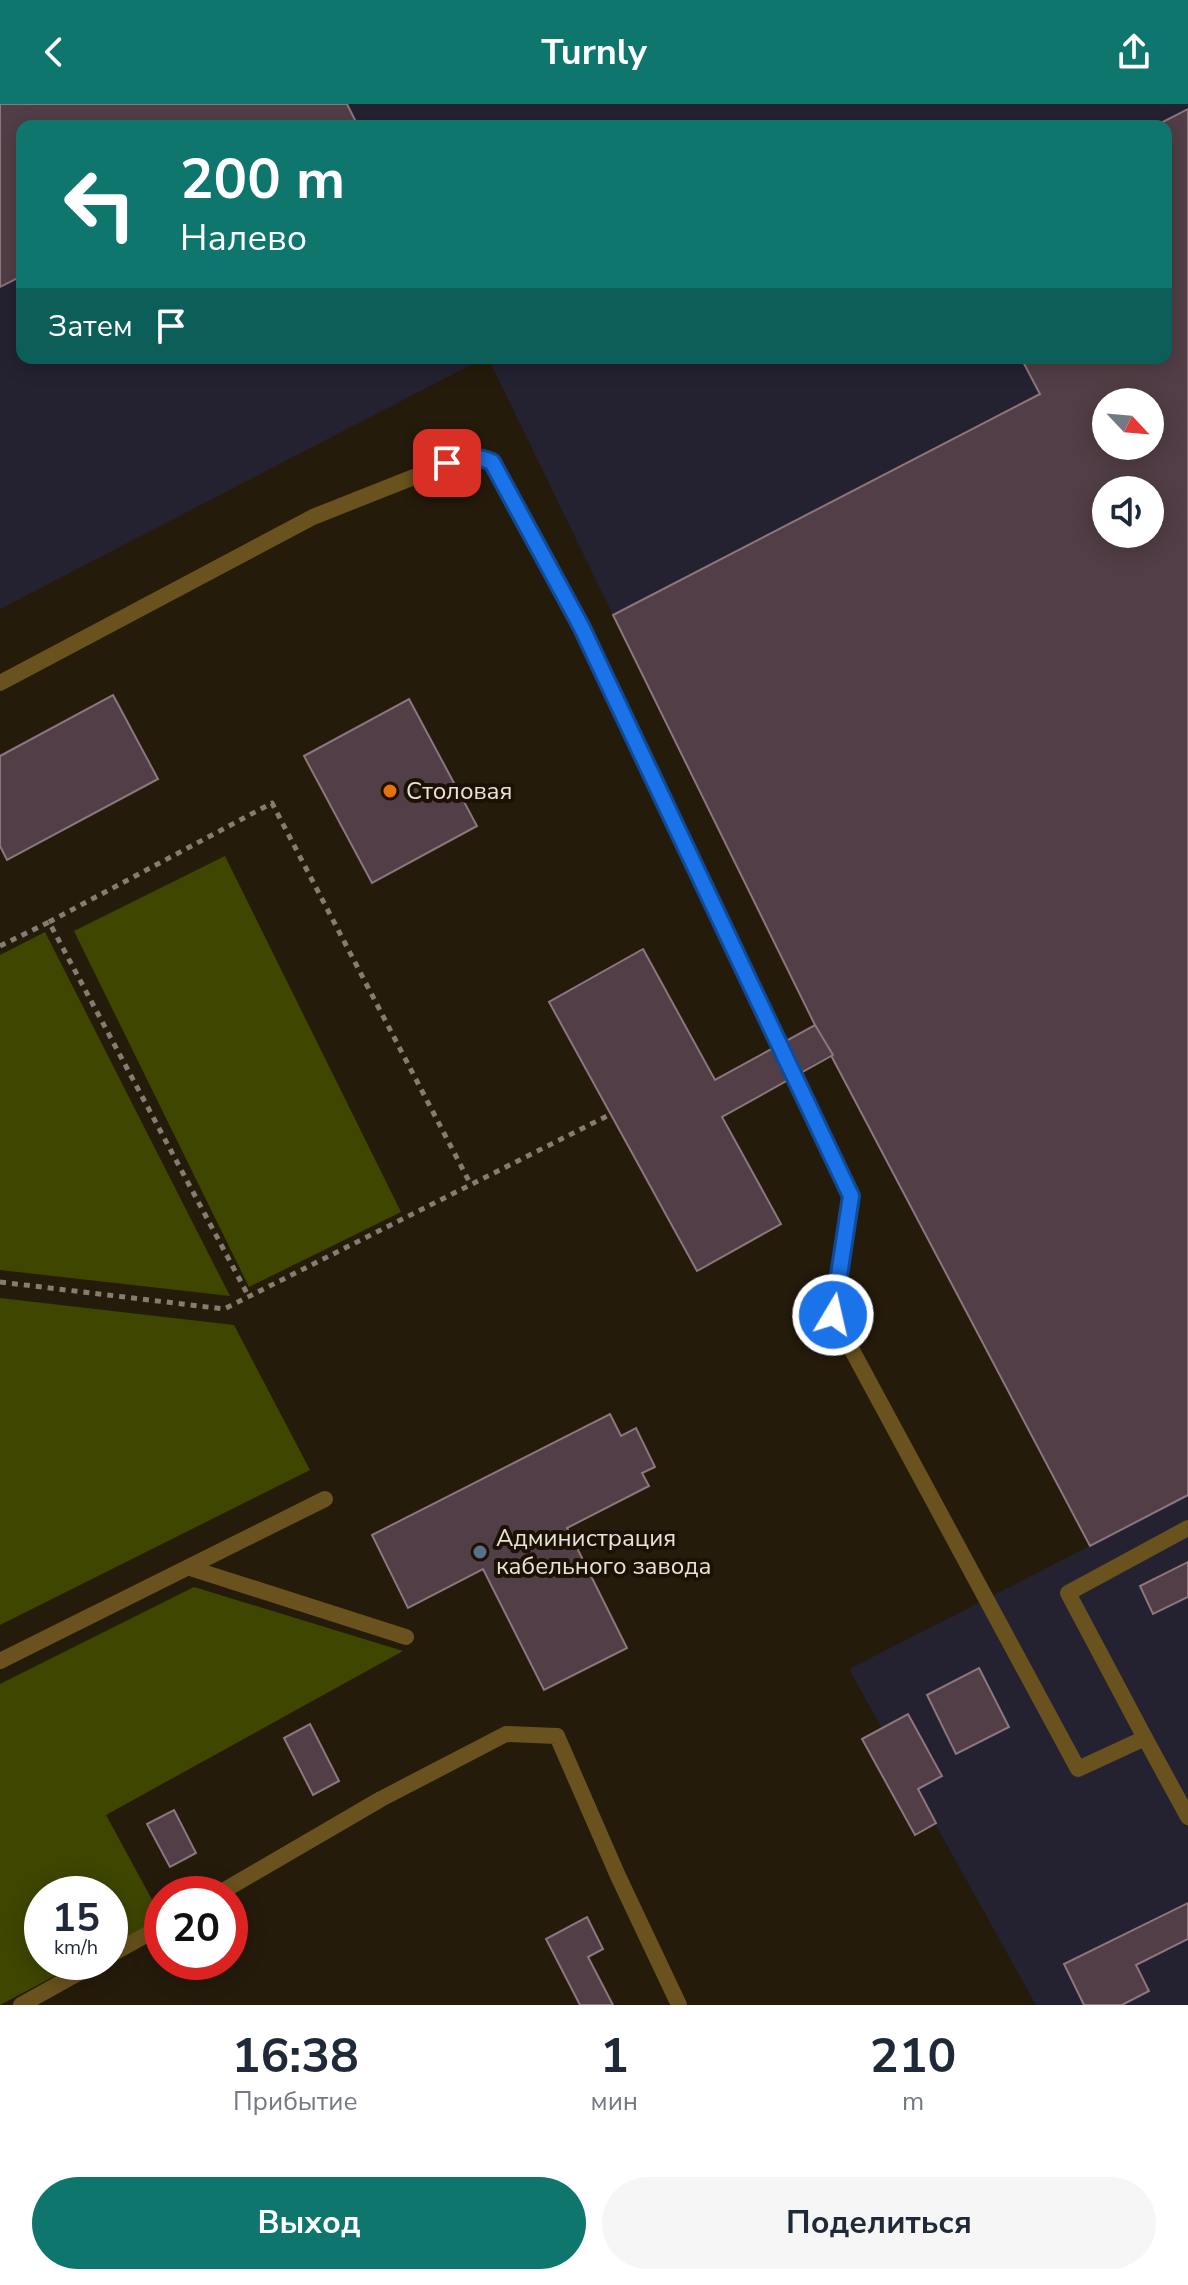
<!DOCTYPE html>
<html lang="ru">
<head>
<meta charset="utf-8">
<style>
	body { margin:0; font-family:"Nunito Sans",sans-serif; background:#f6f6f7; color:#1f2937; height:100vh; display:flex; flex-direction:column; font-size:30px; white-space:nowrap }
	* { box-sizing:border-box; margin:0 }
	p { font-size:26px; color:#747a83 }
	.icon { flex:none; width:44px; height:44px; fill:none; stroke:currentColor; stroke-width:2; stroke-linecap:round; stroke-linejoin:round }
	.map { position:relative; height:1901px; overflow:hidden }
	.drawer { display:flex; flex-direction:column; background:#fff; flex:1 }
	.drawer>* { flex:none }
	.banner { position:absolute; left:16px; top:16px; width:1156px; height:244px; border-radius:16px; box-shadow:0 4px 20px #0003; background:#0f766e; color:#fff; overflow:hidden }
	.needle { width:52px; rotate:116deg }
	.buttons { position:absolute; left:1092px; top:284px; display:grid; gap:16px }
	.buttons a { display:grid; place-items:center; width:72px; height:72px; border-radius:50%; background:#fff; box-shadow:0 4px 20px #0003; font-size:40px }
	.speed { position:absolute; left:24px; top:1772px; display:flex; gap:16px; font-size:40px; font-weight:700; text-align:center }
	.speed>* { display:grid; place-content:center; width:104px; height:104px; border-radius:50%; background:#fff; box-shadow:0 4px 20px #0003; line-height:1 }
	.speed small { font-size:20px; font-weight:400 }
	.speed .limit { border:12px solid #d22; background:#fff; color:#111 }
	.pin { position:absolute; display:grid; place-items:center; width:68px; height:68px; color:#fff; margin:-34px; border-radius:16px; box-shadow:0 4px 12px #0006 }
	.me { position:absolute; width:88px; margin:-44px; rotate:9deg; stroke-linejoin:round; filter:drop-shadow(0 0 6px #0008) }
	.turn { display:flex; align-items:center; gap:28px; height:168px; padding:0 32px; font-size:36px }
	.turn .icon { width:104px; height:104px; stroke-width:2.5 }
	.turn b { display:block; font-size:56px; line-height:68px }
	.then { display:flex; align-items:center; height:76px; padding:0 32px; background:#0003; gap:16px; font-size:30px }
	.eta { display:flex; justify-content:space-evenly; align-items:center; height:136px; text-align:center }
	.eta b { font-size:48px; font-weight:700; line-height:56px }
	.cta { display:flex; gap:16px; margin-top:auto; padding:16px 32px }
	.cta a { flex:1; height:92px; border-radius:48px; background:#0f766e; color:#fff; font-size:32px; font-weight:700; line-height:92px; text-align:center }
	.cta a+a { background:#f6f6f7; color:#1f2937 }
	header { display:flex; justify-content:space-between; align-items:center; height:104px; padding:0 32px; background:#0f766e; color:#fff; font-size:36px; font-weight:700 }
	.map>svg:first-child { display:block }
	.industrial { fill:#242131; fill-rule:evenodd }
	.green { fill:#3f4600 }
	.building { fill:#523e46; stroke:#8d767e; stroke-width:2; fill-rule:evenodd }
	.lines { fill:none; stroke-linecap:round; stroke-linejoin:round }
	.path { stroke:#857d70; stroke-width:5; stroke-dasharray:6 6; stroke-linecap:butt }
	.lane { stroke:#69521d; stroke-width:16 }
	.route-casing { stroke:#114b97; stroke-width:20 }
	.route { stroke:#1a73e8; stroke-width:14 }
	.food-dot { fill:#e8710a; stroke:#1b1204; stroke-width:3 }
	.service-dot { fill:#5c6f8a; stroke:#1b1204; stroke-width:3 }
	.labels { text-anchor:middle; stroke-width:8; stroke-linejoin:round; paint-order:stroke }
	.poi-label { font-size:24px; fill:#e9e2d8; stroke:#1b1204; text-anchor:start }
</style>
</head>
<body>
<header><svg class="icon" aria-label="back" viewBox="0 0 24 24"><path d="M15 5l-7 7 7 7"/></svg>Turnly<svg class="icon" aria-label="share" viewBox="0 0 24 24"><path d="M12 15V3M7 8l5-5 5 5M5 13v7h14v-7"/></svg></header>
<div class="map">
<svg width="1188" height="1901" viewBox="0 0 1188 1901">
	<rect width="100%" height="100%" fill="#251b0b"/>
	<path class="industrial" d="M0,0H1188V1901H1036L849,1565L1090,1442L613,511L488,254H1166V22H22V254H484L0,505ZM1106,298H1150V342H1106ZM1106,386H1150V430H1106Z"/>
	<g class="green">
		<path d="M225,752L401,1108L249,1183L74,827Z"/>
		<path d="M45,828L230,1192L0,1166V851Z"/>
		<path d="M0,1194L234,1221L310,1366L0,1521Z"/>
		<path d="M194,1483L403,1547L106,1711L162,1814L110,1842V1790H42V1858H81L0,1901V1580Z"/>
	</g>
	<g class="building">
		<path d="M0,0H347L358,22H22V172L0,183Z"/>
		<path d="M1188,5V1391L1090,1442L815,921L613,511L1040,290L1021,254H1166V22H1155ZM1106,298H1150V342H1106ZM1106,386H1150V430H1106Z"/>
		<path d="M113,591L158,675L7,756L0,742V652Z"/>
		<path d="M409,595L477,722L372,779L304,652Z"/>
		<path d="M643,845L715,976L815,921L833,951L722,1013L781,1120L697,1167L549,898Z"/>
		<path d="M610,1310L621,1332L636,1324L655,1363L642,1369L649,1382L567,1424L627,1544L544,1586L483,1465L408,1504L372,1431Z"/>
		<path d="M1188,1458V1493L1153,1510L1140,1482Z"/>
		<path d="M979,1564L1009,1623L956,1650L927,1591Z"/>
		<path d="M908,1610L942,1672L918,1685L936,1719L915,1731L862,1635Z"/>
		<path d="M310,1620L339,1677L313,1691L284,1634Z"/>
		<path d="M174,1706L196,1749L170,1763L147,1720Z"/>
		<path d="M1188,1799V1835L1136,1861L1149,1887L1122,1901H1084L1064,1860Z"/>
		<path d="M587,1813L603,1845L588,1853L613,1901H580L546,1835Z"/>
	</g>
	<g class="lines">
		<g class="path">
			<path d="M49,818L272,699L471,1081"/>
			<path d="M0,842L49,818L249,1193"/>
			<path d="M0,1178L224,1205L611,1010"/>
		</g>
		<g class="lane">
			<path d="M0,579L313,413L462,354L479,353L492,358L581,522L851,1092L833,1211L1078,1665L1145,1634L1188,1713"/>
			<path d="M190,1464L406,1533"/>
			<path d="M0,1557L325,1395"/>
			<path d="M1145,1634L1068,1489L1188,1424"/>
			<path d="M218,1790L381,1695L506,1630L557,1632L618,1772L679,1901"/>
			<path d="M110,1851L162,1822"/>
			<path d="M21,1901L98,1858"/>
		</g>
	</g>
	<g class="lines">
		<defs>
			<path id="route" d="M447,359C464,353 475,351 492,358L581,522L851,1092L833,1211"/>
		</defs>
		<use href="#route" class="route-casing"/>
		<use href="#route" class="route"/>
	</g>
	<circle class="food-dot" cx="390" cy="687" r="8"/>
	<circle class="service-dot" cx="480" cy="1448" r="8"/>
	<g class="labels">
		<g class="poi-label">
			<text x="406" y="695">Столовая</text>
			<text x="496" y="1442">Администрация<tspan x="496" dy="28">кабельного завода</tspan></text>
		</g>
	</g>
</svg>
<div class="buttons">
<a><svg class="needle" viewBox="-14 -14 28 28"><path d="M0-13l5 13h-10z" fill="#e53935"/><path d="M0 13l5-13h-10z" fill="#747a83"/></svg></a>
<a><svg class="icon" aria-label="sound" viewBox="0 0 24 24"><path d="M4 9h4l5-4v14l-5-4H4zM17 9q2 3 0 6"/></svg></a>
</div>
<div class="speed"><div>15<small>km/h</small></div><div class="limit">20</div></div>
<div class="pin" style="left:447px;top:359px;background:#d93025"><svg class="icon" aria-label="arrive" viewBox="0 0 24 24"><path d="M6 21V4h12l-3 4 3 4H6"/></svg></div>
<svg class="me" style="left:833px;top:1211px" viewBox="-20 -20 40 40"><circle r="17" fill="#1a73e8" stroke="#fff" stroke-width="3"/><path d="M0-11L8 9 0 5-8 9z" fill="#fff"/></svg>
<div class="banner">
<div class="turn"><svg class="icon" aria-label="left" viewBox="0 0 24 24"><path d="M17 20v-9H6M10 6l-5 5 5 5"/></svg><div><b>200 m</b>Налево</div></div>
<div class="then">Затем<svg class="icon" aria-label="arrive" viewBox="0 0 24 24"><path d="M6 21V4h12l-3 4 3 4H6"/></svg></div>
</div>
</div>
<section class="drawer">
<div class="eta">
<div><b>16:38</b><p>Прибытие</p></div>
<div><b>1</b><p>мин</p></div>
<div><b>210</b><p>m</p></div>
</div>
<div class="cta"><a>Выход</a><a>Поделиться</a></div>
</section>
</body>
</html>
